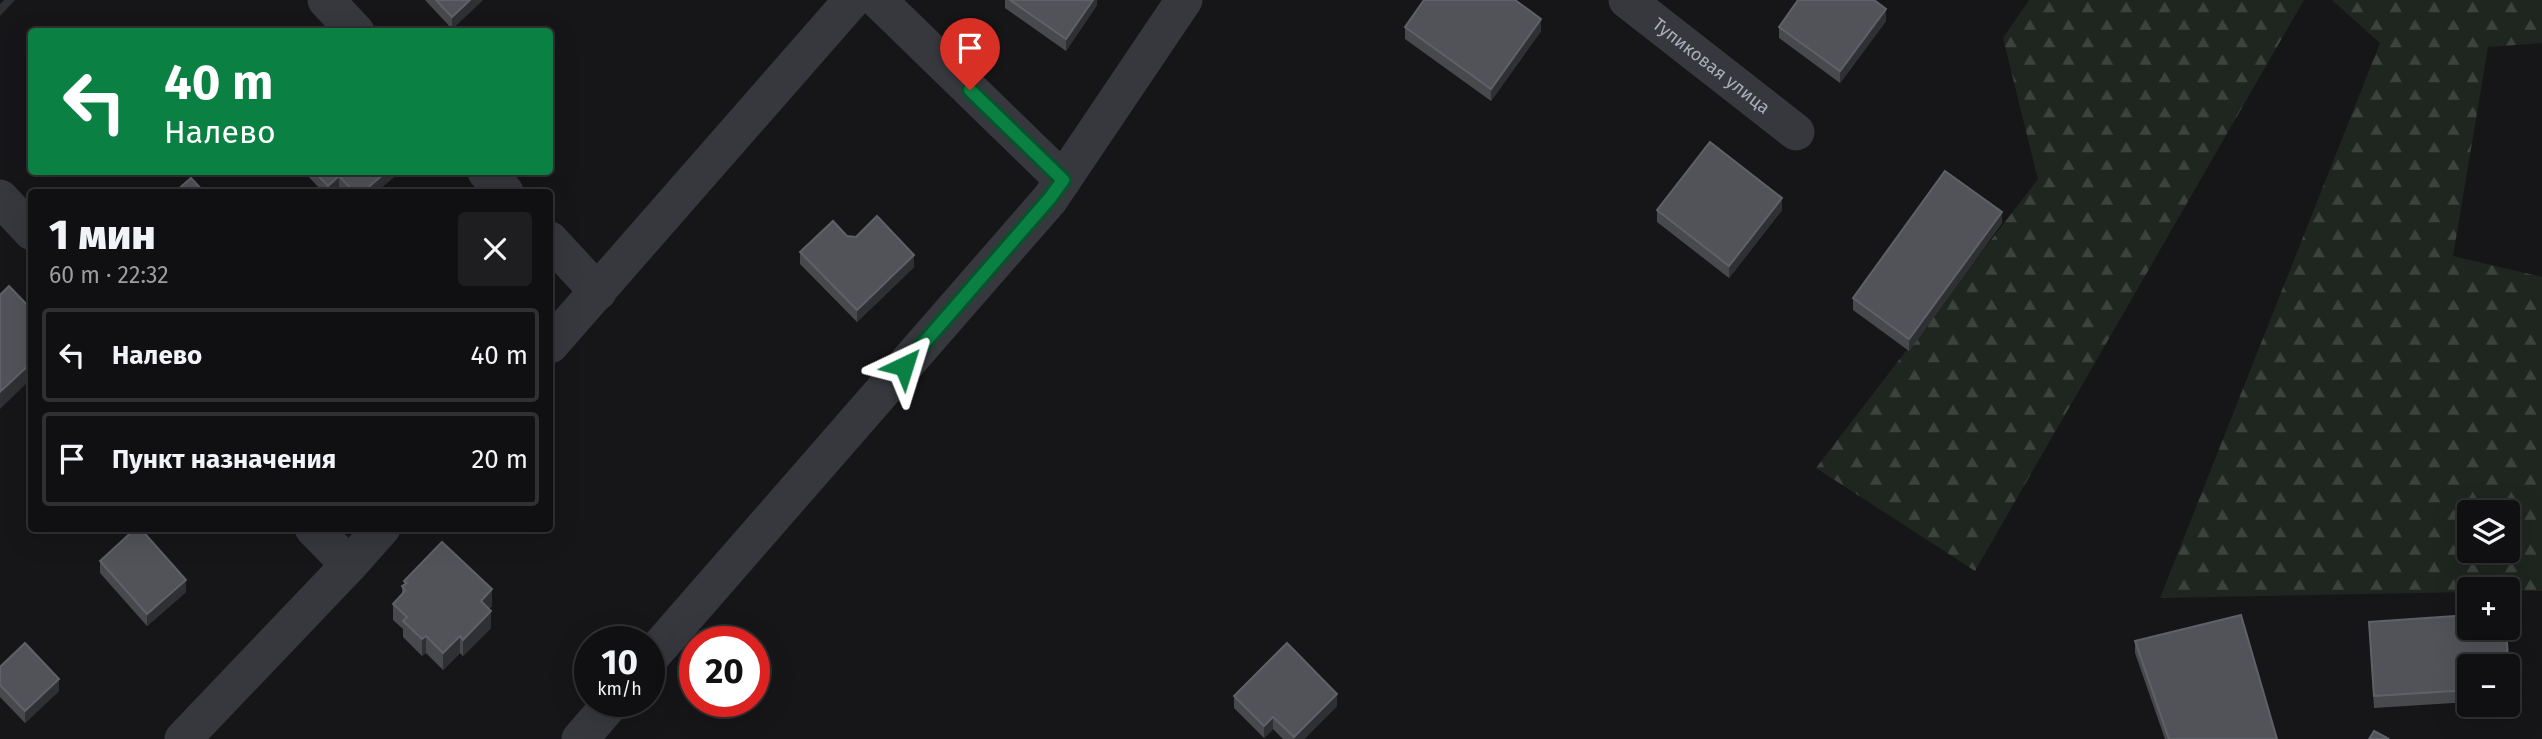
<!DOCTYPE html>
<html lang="ru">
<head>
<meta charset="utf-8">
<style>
	body { margin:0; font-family:"Fira Sans",sans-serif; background:#1e1e20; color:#f1f3f6; height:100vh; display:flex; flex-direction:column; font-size:26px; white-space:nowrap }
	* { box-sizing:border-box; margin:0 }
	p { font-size:23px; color:#9c9d9f }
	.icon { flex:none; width:38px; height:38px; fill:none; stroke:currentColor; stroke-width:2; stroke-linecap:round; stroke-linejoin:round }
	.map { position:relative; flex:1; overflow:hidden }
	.details { position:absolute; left:28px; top:189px; width:525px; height:343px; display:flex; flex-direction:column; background:#101012; border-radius:7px; box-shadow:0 7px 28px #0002,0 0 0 2px #303032 }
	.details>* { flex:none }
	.hud { position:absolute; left:28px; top:28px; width:525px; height:147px; border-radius:7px; box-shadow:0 7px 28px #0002,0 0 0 2px #303032; background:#0b8043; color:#fff; overflow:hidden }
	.fabs { position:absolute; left:2457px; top:500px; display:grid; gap:14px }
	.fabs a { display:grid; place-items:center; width:63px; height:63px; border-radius:7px; background:#101012; box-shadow:0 7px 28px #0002,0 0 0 2px #303032; font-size:35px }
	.speed { position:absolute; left:574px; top:626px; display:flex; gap:14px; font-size:35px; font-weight:700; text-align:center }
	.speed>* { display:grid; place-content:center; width:91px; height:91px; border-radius:50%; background:#101012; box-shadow:0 7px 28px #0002,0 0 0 2px #303032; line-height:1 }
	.speed small { font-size:18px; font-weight:400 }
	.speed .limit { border:10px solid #d22; background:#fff; color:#111 }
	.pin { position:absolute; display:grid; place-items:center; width:60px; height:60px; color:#fff; margin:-72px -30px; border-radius:50% 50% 50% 0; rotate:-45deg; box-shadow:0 0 7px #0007 }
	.pin .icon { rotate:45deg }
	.me { position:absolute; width:77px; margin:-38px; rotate:41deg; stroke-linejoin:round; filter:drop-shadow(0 0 5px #0008) }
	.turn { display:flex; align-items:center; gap:24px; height:147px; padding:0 21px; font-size:32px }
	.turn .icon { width:91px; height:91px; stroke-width:2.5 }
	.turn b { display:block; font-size:49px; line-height:60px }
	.round { display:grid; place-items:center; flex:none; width:74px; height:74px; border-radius:7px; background:#1e1e20 }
	.head { display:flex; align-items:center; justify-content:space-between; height:119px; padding:0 21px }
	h1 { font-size:42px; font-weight:800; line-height:52px }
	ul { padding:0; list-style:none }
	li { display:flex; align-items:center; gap:21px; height:94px; margin:0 14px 10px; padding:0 7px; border:4px solid #303032; border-radius:7px }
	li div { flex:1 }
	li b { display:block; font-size:26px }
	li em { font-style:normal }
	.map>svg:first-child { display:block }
	.forest { fill:url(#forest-firs); fill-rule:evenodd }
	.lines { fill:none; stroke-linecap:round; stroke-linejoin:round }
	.minor { stroke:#37383d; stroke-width:37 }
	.wall { fill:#47494d }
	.shaded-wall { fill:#2f3033 }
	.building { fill:#525359; stroke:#5f6168; stroke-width:2 }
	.route-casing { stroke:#07532c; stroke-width:18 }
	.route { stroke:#0b8043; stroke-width:12 }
	.labels { text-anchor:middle; stroke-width:5; stroke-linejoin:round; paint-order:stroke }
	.street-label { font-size:18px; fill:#a8adb8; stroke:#111113 }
</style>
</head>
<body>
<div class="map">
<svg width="2542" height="739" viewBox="0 0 2542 739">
	<defs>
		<pattern id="forest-firs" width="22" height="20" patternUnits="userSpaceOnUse" patternTransform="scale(1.75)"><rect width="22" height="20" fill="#1e261f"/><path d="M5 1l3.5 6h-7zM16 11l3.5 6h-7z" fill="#3c433d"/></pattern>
	</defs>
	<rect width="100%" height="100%" fill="#161618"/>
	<g class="forest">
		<path d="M2029,0H2304L1975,571L1816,468L2038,179L2003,38Z"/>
		<path d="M2332,0H2542V43L2488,47L2453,256L2542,277V591L2469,590V592L2160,598L2380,43ZM2469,513H2508V551H2469Z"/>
	</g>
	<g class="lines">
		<g class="minor">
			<path d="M326,0L356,32"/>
			<path d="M878,0L1063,180"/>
			<path id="s1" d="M1627,0L1796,132"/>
			<path d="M486,172L505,192"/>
			<path d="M0,198L32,232"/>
			<path d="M550,240L598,292"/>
			<path d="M550,345L852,0"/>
			<path d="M349,565L382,528"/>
			<path d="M649,659L1050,199L1184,0"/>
			<path d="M183,739L349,565L313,528"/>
			<path d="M580,739L612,702"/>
		</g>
	</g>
	<g class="wall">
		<path d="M425,0H483L452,29Z"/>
		<path d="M1005,0H1097V5L1066,51L1005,8Z"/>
		<path d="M1886,21L1840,83L1779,38V27Z"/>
		<path d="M1405,27L1541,31L1491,101L1405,39Z"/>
		<path d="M304,172H400L376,192H343L339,188L334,192H323Z"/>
		<path d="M1657,210H1782L1729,278L1657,222Z"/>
		<path d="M2002,223L1909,351L1853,310V298Z"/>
		<path d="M847,236L914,267L857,322L800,264V252Z"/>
		<path d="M100,561L186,592L147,626L100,573Z"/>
		<path d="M404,581L492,606L489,609L491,628L463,656L460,653L443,670L426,653L422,656L403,637V629L393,620V604L402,594V586L404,585Z"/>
		<path d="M2469,615V628H2506L2510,699H2508V667H2469V702L2374,708L2369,622Z"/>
		<path d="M2135,641L2277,739H2165L2135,653Z"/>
		<path d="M0,667L59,691L25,723L0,697Z"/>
		<path d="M1234,696L1337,706L1304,739H1283L1273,729L1264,738L1234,708Z"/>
	</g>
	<g class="shaded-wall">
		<path d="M4,0H15L0,16V4Z"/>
		<path d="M470,0H483L452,29V17Z"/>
		<path d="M1093,0H1097V5L1066,51V39Z"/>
		<path d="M1886,9V21L1840,83V71Z"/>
		<path d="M1541,19V31L1491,101V89Z"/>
		<path d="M386,172H400L376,192H363Z"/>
		<path d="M339,176V188L334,192H328V186Z"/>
		<path d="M1782,198V210L1729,278V266Z"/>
		<path d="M2002,212V223L1909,351V339Z"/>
		<path d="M914,255V267L857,322V310Z"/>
		<path d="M32,362V378L0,409V392Z"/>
		<path d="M186,580V592L147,626V614Z"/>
		<path d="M492,589V606L481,617V601Z"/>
		<path d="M491,611V628L463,656V640Z"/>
		<path d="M426,636V653L422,656V639Z"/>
		<path d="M460,636V653L443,670V653Z"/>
		<path d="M59,679V691L25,723V711Z"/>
		<path d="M1337,694V706L1304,739H1294V737Z"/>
		<path d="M1273,717V729L1264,738V726Z"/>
	</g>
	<g class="building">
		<path d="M436,0H470L452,17Z"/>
		<path d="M1010,0H1093L1066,39Z"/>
		<path d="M1424,0H1515L1541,19L1491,89L1405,27Z"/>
		<path d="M1798,0H1874L1886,9L1840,71L1779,27Z"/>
		<path d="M1710,142L1782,198L1729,266L1657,210Z"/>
		<path d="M1945,171L2002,212L1909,339L1853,298Z"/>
		<path d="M315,172H386L363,192H354L339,176L328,186Z"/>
		<path d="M191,178L204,192H175Z"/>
		<path d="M877,216L914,255L857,310L800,252L833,221L847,236L856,237Z"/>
		<path d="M9,286L32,310V362L0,392V295Z"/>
		<path d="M136,528H140L186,580L147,614L100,561Z"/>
		<path d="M442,542L492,589L481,601L491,611L463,640L460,636L443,653L426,636L422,639L403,621L407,617L393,604L405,591L402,586L407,583L404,581Z"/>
		<path d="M2241,615L2277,739H2169L2135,641Z"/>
		<path d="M2469,615V628H2506L2510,687H2508V667H2469V690L2374,696L2369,622Z"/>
		<path d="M25,643L59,679L25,711L0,685V667Z"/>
		<path d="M1287,643L1337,694L1294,737L1273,717L1264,726L1234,696Z"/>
		<path d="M2374,731L2389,739H2369Z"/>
	</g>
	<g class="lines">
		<defs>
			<path id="route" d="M904,366L1050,198L1063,180L970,90"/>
		</defs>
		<use href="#route" class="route-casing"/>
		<use href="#route" class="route"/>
	</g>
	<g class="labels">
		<g class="street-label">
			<text dy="6" stroke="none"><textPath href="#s1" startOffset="107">Тупиковая улица</textPath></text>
		</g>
	</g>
</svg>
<div class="fabs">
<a><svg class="icon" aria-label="layers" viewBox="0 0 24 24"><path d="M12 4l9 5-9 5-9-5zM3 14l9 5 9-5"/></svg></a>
<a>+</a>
<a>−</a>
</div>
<div class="speed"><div>10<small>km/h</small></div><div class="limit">20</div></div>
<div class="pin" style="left:970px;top:90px;background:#d93025"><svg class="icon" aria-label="arrive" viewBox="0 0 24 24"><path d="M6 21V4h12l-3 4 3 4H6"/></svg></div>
<svg class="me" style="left:904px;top:366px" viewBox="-20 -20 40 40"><path d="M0-17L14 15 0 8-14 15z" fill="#0b8043" stroke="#fff" stroke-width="4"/></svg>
<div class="hud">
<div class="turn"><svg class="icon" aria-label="left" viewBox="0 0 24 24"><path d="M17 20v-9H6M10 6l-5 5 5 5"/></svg><div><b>40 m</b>Налево</div></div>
</div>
<section class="details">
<div class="head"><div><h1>1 мин</h1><p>60 m · 22:32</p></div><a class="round"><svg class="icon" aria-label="close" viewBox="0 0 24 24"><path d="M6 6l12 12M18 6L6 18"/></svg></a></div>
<ul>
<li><svg class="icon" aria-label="left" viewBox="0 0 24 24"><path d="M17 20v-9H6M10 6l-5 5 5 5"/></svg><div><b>Налево</b></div><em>40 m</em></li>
<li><svg class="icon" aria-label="arrive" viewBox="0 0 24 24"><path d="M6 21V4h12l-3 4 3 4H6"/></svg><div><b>Пункт назначения</b></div><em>20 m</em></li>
</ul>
</section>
</div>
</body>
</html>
